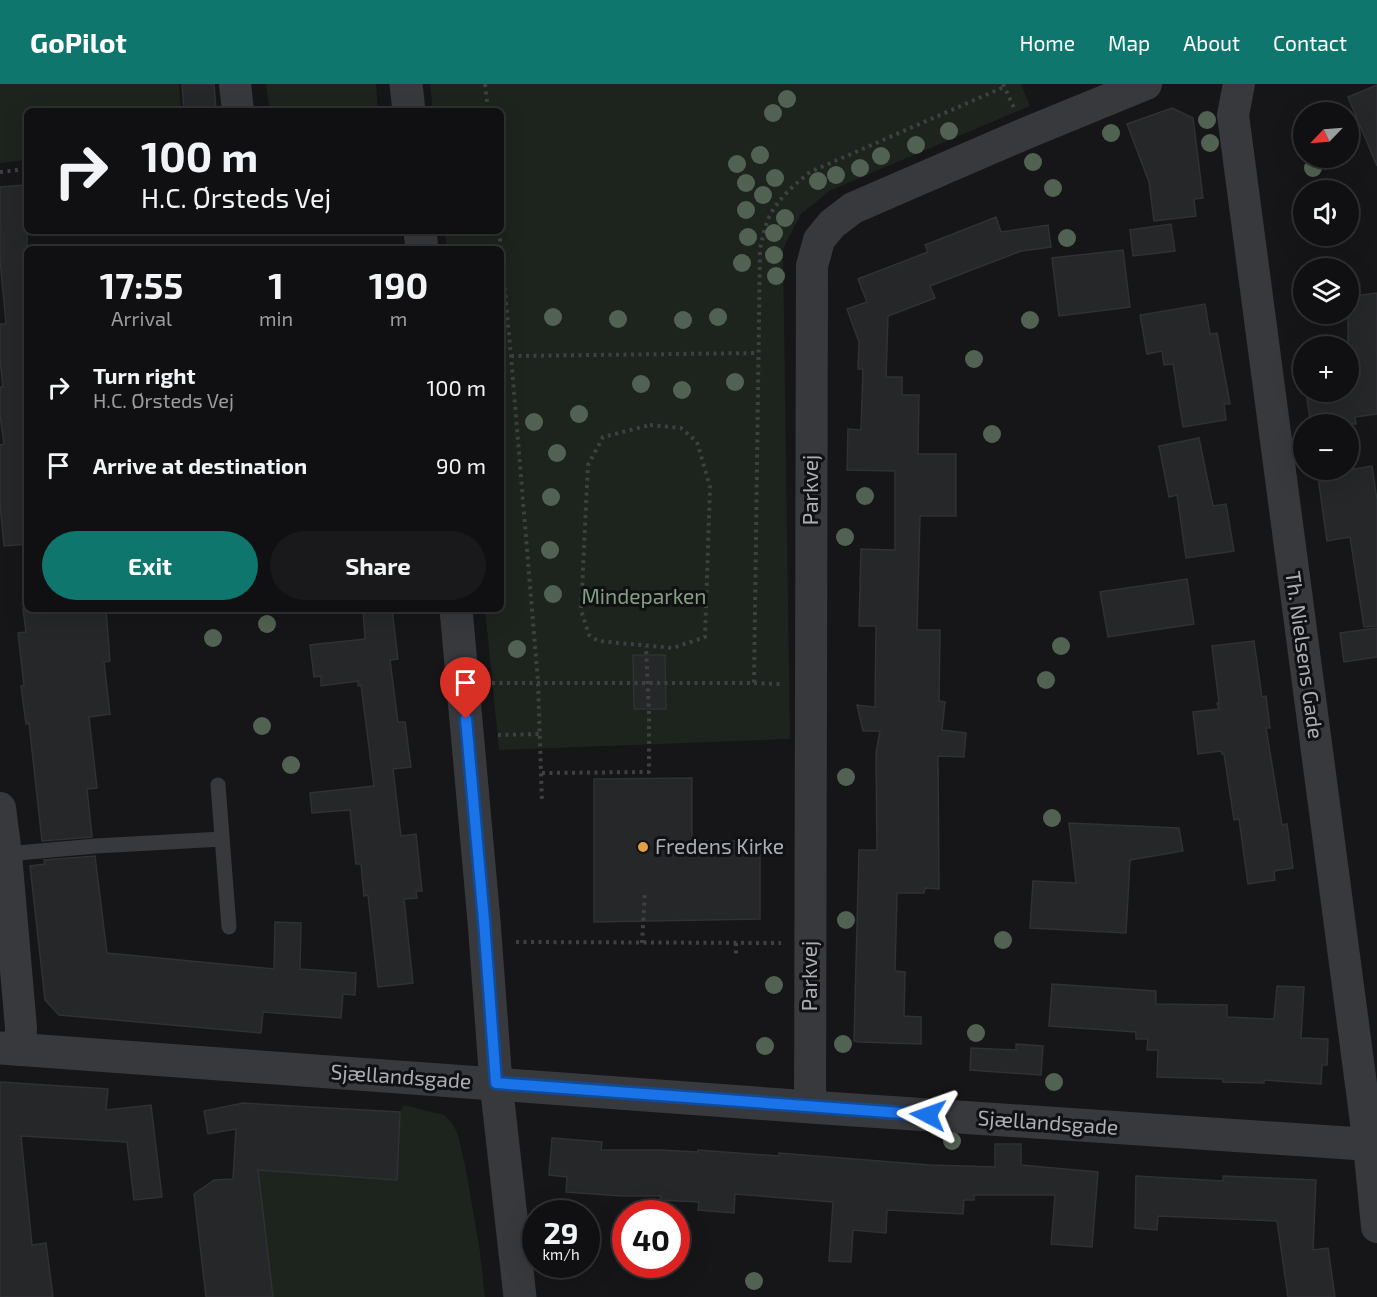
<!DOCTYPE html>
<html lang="en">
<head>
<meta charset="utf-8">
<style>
	body { margin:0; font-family:"Exo 2",sans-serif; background:#19191b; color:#f1f3f6; height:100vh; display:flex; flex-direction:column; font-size:22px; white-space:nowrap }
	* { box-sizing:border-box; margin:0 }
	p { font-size:20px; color:#9c9d9f }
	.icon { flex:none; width:33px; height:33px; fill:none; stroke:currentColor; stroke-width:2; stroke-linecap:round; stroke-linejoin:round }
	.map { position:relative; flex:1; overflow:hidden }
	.side { position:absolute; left:24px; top:162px; width:480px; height:366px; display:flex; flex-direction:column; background:#101012; border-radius:9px; box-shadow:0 6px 24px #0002,0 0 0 2px #303032 }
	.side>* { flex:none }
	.hud { position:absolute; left:24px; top:24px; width:480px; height:126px; border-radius:9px; box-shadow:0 6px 24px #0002,0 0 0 2px #303032; background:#101012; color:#f1f3f6; overflow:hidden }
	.needle { width:39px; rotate:245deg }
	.buttons { position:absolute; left:1293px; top:18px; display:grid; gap:12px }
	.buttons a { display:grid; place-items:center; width:66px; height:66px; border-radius:50%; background:#101012; box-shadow:0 6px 24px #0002,0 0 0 2px #303032; font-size:30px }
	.speed { position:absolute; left:522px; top:1116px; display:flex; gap:12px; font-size:30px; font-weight:700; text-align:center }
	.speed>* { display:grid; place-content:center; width:78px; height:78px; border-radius:50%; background:#101012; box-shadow:0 6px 24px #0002,0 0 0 2px #303032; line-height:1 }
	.speed small { font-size:15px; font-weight:400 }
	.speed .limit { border:9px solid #d22; background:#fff; color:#111 }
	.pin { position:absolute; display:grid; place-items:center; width:51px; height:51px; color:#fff; margin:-62px -26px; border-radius:50% 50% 50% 0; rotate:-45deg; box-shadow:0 0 6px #0007 }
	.pin .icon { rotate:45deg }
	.me { position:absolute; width:66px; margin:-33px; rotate:274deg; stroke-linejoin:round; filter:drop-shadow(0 0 4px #0008) }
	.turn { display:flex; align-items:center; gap:21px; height:126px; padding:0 18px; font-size:27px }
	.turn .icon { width:78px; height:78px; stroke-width:2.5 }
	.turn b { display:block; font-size:42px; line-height:51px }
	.eta { display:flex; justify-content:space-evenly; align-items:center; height:102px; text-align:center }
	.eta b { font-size:36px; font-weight:700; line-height:42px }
	.action { display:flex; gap:12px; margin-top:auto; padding:12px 18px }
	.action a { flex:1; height:69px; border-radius:36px; background:#0f766e; color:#fff; font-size:24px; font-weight:700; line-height:69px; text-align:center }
	.action a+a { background:#19191b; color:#f1f3f6 }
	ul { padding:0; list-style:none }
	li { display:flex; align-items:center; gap:18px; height:78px; padding:0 18px }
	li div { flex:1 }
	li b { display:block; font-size:22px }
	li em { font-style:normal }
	header { display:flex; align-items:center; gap:36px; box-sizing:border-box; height:84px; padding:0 30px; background:#0f766e; color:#fff }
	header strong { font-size:28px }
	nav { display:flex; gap:33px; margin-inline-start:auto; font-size:21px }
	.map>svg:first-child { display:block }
	.green { fill:#1d231d }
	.building { fill:#262729; stroke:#303134; stroke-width:1.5 }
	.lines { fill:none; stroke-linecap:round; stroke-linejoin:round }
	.path { stroke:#3e4044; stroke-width:4; stroke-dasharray:3 4.5; stroke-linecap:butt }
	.service { stroke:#38393d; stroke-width:15 }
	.minor { stroke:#38393d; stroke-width:32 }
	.tertiary { stroke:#38393d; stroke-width:33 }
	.tree { fill:#526252 }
	.route-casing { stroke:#114b97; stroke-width:15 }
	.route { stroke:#1a73e8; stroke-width:10 }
	.poi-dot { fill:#e29f44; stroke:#111113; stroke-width:2 }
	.labels { text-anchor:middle; stroke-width:6; stroke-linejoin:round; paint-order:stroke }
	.street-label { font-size:21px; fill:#aaafb7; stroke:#111113 }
	.park-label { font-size:21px; fill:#83a082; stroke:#111113 }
	.poi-label { font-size:21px; fill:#aaafb7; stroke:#111113; text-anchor:start }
</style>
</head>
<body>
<header>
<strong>GoPilot</strong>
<nav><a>Home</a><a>Map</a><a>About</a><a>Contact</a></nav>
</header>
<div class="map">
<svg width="1377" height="1213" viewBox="0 0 1377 1213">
	<rect width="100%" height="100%" fill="#161618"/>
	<g class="green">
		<path d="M0,0H179L181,27H27V76L0,79Z"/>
		<path d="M266,0H376L378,27H270Z"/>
		<path d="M430,0H1021L1030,22L831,106L801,130L783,165L790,655L499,666L485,525H501V165H447L445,147H501V27H433Z"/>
		<path d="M404,1021L444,1031L452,1039L458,1051L466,1086L480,1168L485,1213H273L254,1086L397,1095L400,1028Z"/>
	</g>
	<g class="building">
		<path d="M182,0H214L216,27H184Z"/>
		<path d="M1377,1V82L1348,13Z"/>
		<path d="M1172,24L1193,34L1203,114L1194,115L1196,132L1154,137L1149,98L1127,40Z"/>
		<path d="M23,101L25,111H27V460L4,462L0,420V361L4,360L0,331V303H3L0,276V240H6L0,175V103Z"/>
		<path d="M996,133L1001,148L1048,141L1051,163L1021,167L930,202L935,214L888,232L886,293H902V311H919L918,370H956V432H920L917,546H940L939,617L945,618L942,646L966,649L964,673L938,672L939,805L925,804L924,809H897L895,887L905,888L904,932L921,933V960L858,958L854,957L859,766H877L876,669L880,647H863L857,621L875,623L876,542H859L861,465L895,466V387L847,386L848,345L861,346L863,285H858L859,258L847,225L867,218L858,195L928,168L925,161Z"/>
		<path d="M1171,140L1175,167L1133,172L1130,146Z"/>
		<path d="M1123,166L1130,223L1059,232L1052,174Z"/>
		<path d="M1377,209V330L1355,333L1356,340H1328L1327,333L1310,335L1306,308H1348V213Z"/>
		<path d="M1205,220L1210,250L1217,249L1230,320H1224L1226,336L1183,343L1173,280L1164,281L1162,267L1147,270L1140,231Z"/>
		<path d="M1199,354L1213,422L1226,420L1234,467L1186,474L1177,411L1169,413L1159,362Z"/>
		<path d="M1372,382L1377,416V542L1364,543L1350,453L1327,457L1317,386H1348Z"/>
		<path d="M1187,495L1194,540L1108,553L1100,508Z"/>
		<path d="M23,525H61V528L88,525H106L110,577L104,578L110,630L89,633L97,704L87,705L92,753L42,757L29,639L26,640L21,602H24L18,549L26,548Z"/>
		<path d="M363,525H392L398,575L390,576L398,638H405L411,683L393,685L401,752L416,750L422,807H416L417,814L404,815L413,899L378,903L368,811L364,812L361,780H356L350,726L312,729L310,709L374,702L361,601L358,602V597L321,602V592L314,593L310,561L365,555Z"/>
		<path d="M1377,544V573L1344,578L1340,549Z"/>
		<path d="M1254,557L1262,613L1266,612L1270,644H1266L1282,741L1287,740L1293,784L1274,787L1275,796L1248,800L1239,735L1234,736L1224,670H1222L1221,667L1198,670L1193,628L1219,625L1217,619H1219L1212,562Z"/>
		<path d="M633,571H665L666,625H634Z"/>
		<path d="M692,694V757H760V835L594,838V695Z"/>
		<path d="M1069,739L1179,744L1183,767L1130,776L1126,849L1030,844L1033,797L1076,799Z"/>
		<path d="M95,772L107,869L274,885L275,838L301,839L300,885L356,889L355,911L343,910L341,934L263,928L261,949L59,931L45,916L30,782L45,780L44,776Z"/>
		<path d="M1052,900L1156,907V920L1227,921V933L1274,935L1277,902L1304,903L1301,954L1328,955L1327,981H1322L1321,1000L1264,996V999L1223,998V995L1157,993L1158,966H1147L1148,955H1136V948L1049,942Z"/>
		<path d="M1016,960L1043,962L1041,991L970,986L971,964L1016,966Z"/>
		<path d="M0,998L108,1005L106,1026L151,1021L162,1113L134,1116L127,1058L21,1052L32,1161L46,1159L53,1213H0Z"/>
		<path d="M243,1019L400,1028L397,1096L258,1086L273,1213H206L194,1110L214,1096L233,1095L236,1045L208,1050L204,1027Z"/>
		<path d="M552,1054L602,1058L601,1066H661L698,1068V1066L779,1072V1069L930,1081L995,1083V1060H1021V1081L1098,1088L1092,1163L1051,1160L1055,1111H974V1116H964L963,1130L887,1126L886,1149L853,1146L851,1178L829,1177L833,1118L735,1110L734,1129L698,1126L699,1118L660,1116L661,1112H622L566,1108L567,1093L549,1091Z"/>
		<path d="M1136,1092L1223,1097V1092L1316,1096L1313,1166L1328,1164L1335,1213H1288L1277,1137L1158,1132L1157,1146L1135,1144Z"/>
	</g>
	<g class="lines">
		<g class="path">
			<path d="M485,0L488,27"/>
			<path d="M1003,0L1014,24"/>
			<path d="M0,88L27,85"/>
			<path d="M499,147L501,165"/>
			<path d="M501,166L511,272L538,598L542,719"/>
			<path d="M511,272L758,269"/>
			<path d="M650,341L681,344L697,358L710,403L705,553L673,564L598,557L589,551L581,526L588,381L603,353Z"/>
			<path d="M492,599H754L760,164C763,153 765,141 770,131C780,113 794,101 810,88L1004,3"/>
			<path d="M754,599L781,600"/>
			<path d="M498,651L540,650"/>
			<path d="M542,689L649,688V630L646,562"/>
			<path d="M516,858L781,859"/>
			<path d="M642,859L645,807"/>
			<path d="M736,859V871"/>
		</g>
		<g class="service">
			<path d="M218,701L229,843"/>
			<path d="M6,770L96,762L222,755"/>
		</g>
		<g class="minor">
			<path d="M235,0L238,27"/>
			<path d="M1239,0L1233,31L1369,1061L1377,1143"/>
			<path d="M0,724L6,770L21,944L20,966"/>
			<path d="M810,1023L812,182L819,156L832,140L853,124L1024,50L1146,0"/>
		</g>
		<g class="tertiary">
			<path d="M406,0L409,27"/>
			<path d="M420,147L422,165"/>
			<path d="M456,525L484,837L496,999L520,1213"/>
			<path d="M0,964L810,1023L1377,1061"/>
		</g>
	</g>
	<g class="tree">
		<circle cx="787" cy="15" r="9"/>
		<circle cx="773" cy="29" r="9"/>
		<circle cx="1207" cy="36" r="9"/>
		<circle cx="949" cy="47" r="9"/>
		<circle cx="1111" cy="49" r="9"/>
		<circle cx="1210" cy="59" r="9"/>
		<circle cx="916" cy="61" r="9"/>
		<circle cx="760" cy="71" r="9"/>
		<circle cx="881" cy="72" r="9"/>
		<circle cx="1033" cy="78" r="9"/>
		<circle cx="737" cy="80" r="9"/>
		<circle cx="860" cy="84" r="9"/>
		<circle cx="1313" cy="84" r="9"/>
		<circle cx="836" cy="91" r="9"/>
		<circle cx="775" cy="94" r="9"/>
		<circle cx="818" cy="97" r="9"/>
		<circle cx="746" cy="99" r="9"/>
		<circle cx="1053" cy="104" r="9"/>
		<circle cx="763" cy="111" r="9"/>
		<circle cx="746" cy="126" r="9"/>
		<circle cx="785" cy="134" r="9"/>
		<circle cx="774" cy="149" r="9"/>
		<circle cx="748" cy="153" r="9"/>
		<circle cx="1067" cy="154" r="9"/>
		<circle cx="774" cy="171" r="9"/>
		<circle cx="742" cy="179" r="9"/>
		<circle cx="776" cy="192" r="9"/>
		<circle cx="553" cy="233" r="9"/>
		<circle cx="718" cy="233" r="9"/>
		<circle cx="618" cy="235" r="9"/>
		<circle cx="683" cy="236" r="9"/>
		<circle cx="1030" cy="236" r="9"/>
		<circle cx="974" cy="275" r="9"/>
		<circle cx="735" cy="298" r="9"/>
		<circle cx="641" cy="300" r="9"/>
		<circle cx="682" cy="306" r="9"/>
		<circle cx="579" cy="330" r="9"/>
		<circle cx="534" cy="338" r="9"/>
		<circle cx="992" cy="350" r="9"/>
		<circle cx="557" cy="369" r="9"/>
		<circle cx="865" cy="412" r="9"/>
		<circle cx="551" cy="413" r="9"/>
		<circle cx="845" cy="453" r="9"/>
		<circle cx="550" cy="466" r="9"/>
		<circle cx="553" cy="510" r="9"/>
		<circle cx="267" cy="540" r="9"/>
		<circle cx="213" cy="554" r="9"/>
		<circle cx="1061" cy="562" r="9"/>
		<circle cx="517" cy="565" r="9"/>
		<circle cx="1046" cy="596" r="9"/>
		<circle cx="262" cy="642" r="9"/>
		<circle cx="291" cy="681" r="9"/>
		<circle cx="846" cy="693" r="9"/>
		<circle cx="1052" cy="734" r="9"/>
		<circle cx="846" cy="836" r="9"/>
		<circle cx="1003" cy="856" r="9"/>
		<circle cx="774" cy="901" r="9"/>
		<circle cx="976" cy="949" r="9"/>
		<circle cx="843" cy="960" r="9"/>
		<circle cx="765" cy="962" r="9"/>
		<circle cx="1054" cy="998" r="9"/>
		<circle cx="952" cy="1057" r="9"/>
		<circle cx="754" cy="1197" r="9"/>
	</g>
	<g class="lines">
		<defs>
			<path id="route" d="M466,635L484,837L496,999L928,1031"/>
		</defs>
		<use href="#route" class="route-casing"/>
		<use href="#route" class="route"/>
	</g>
	<circle class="poi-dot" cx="643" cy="763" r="6"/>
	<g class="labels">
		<g class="street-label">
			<text transform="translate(811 406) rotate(-90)" y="7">Parkvej</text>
			<text transform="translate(1304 571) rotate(82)" y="7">Th. Nielsens Gade</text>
			<text transform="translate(810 892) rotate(-90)" y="7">Parkvej</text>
			<text transform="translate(401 993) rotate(4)" y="7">Sjællandsgade</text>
			<text transform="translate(1048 1039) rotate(4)" y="7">Sjællandsgade</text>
		</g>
		<g class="park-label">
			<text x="644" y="520">Mindeparken</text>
		</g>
		<g class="poi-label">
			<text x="655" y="770">Fredens Kirke</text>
		</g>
	</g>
</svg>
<div class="buttons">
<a><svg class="needle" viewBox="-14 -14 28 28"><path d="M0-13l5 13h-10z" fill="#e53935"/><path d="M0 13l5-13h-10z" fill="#9c9d9f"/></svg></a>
<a><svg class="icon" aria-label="sound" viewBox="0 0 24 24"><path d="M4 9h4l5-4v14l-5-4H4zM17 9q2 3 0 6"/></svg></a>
<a><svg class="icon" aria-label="layers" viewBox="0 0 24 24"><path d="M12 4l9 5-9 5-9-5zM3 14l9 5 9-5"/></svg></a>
<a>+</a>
<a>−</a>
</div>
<div class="speed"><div>29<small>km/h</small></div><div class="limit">40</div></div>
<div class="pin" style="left:466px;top:635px;background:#d93025"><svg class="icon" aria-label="arrive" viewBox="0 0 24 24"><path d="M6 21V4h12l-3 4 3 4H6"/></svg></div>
<svg class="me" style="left:928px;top:1031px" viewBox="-20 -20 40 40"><path d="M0-17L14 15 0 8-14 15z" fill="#1a73e8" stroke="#fff" stroke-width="4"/></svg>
<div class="hud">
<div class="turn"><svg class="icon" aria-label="right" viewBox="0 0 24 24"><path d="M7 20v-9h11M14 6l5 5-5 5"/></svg><div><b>100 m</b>H.C. Ørsteds Vej</div></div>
</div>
<section class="side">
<div class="eta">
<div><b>17:55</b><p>Arrival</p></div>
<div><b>1</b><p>min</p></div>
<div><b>190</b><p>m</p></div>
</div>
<ul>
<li><svg class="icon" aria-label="right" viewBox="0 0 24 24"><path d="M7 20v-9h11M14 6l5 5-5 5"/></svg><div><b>Turn right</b><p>H.C. Ørsteds Vej</p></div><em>100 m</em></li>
<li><svg class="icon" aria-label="arrive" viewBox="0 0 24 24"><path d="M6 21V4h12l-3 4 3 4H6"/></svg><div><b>Arrive at destination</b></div><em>90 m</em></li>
</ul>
<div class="action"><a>Exit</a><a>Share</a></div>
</section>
</div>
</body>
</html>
